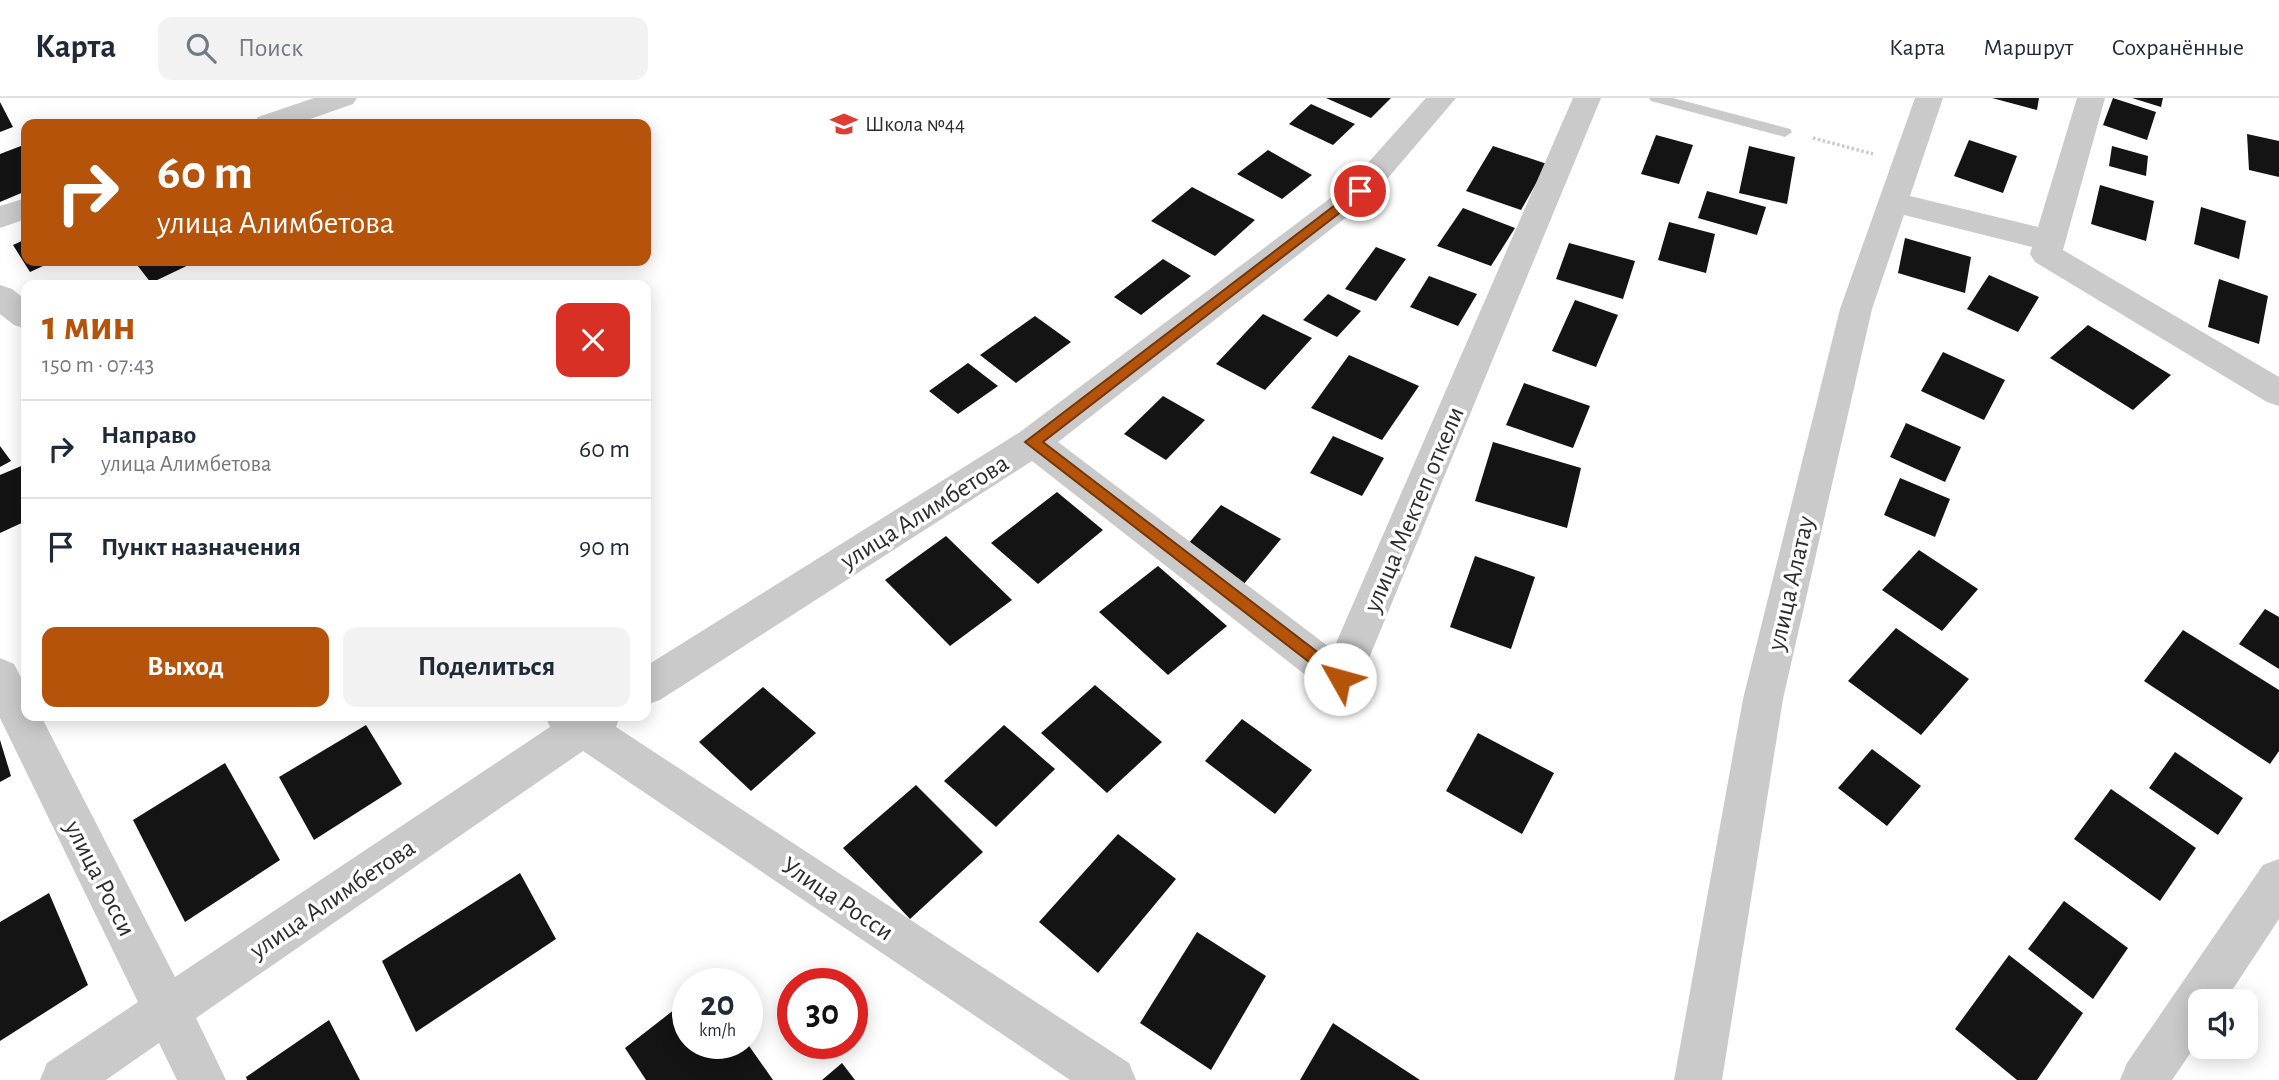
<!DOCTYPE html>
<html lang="ru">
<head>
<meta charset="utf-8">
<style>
	body { margin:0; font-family:"Alegreya Sans",sans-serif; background:#f2f2f3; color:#1f2937; height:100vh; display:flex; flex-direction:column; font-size:26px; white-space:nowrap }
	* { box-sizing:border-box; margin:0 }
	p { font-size:23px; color:#747a83 }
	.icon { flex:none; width:38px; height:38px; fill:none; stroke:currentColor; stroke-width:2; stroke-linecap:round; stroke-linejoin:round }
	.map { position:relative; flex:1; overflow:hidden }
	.drawer { position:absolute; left:21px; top:182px; width:630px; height:441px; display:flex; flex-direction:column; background:#fff; border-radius:14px; box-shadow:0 4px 18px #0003 }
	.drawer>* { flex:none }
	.banner { position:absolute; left:21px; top:21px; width:630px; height:147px; border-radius:14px; box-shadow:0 4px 18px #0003; background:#b45309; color:#fff; overflow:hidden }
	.tools { position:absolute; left:2188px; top:891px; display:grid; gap:14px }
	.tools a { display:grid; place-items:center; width:70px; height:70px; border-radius:14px; background:#fff; box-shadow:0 4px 18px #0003; font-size:35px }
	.speed { position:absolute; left:672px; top:870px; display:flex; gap:14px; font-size:35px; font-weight:700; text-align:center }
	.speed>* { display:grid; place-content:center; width:91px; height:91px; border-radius:50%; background:#fff; box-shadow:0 4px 18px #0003; line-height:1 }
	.speed small { font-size:18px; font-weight:400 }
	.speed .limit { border:10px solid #d22; background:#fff; color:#111 }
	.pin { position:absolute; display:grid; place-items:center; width:60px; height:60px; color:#fff; margin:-30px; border:4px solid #fff; border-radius:50%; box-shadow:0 2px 7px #0007 }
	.me { position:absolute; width:77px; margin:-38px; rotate:308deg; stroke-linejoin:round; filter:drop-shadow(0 0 5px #0008) }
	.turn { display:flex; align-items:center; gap:24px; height:147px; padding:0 21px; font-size:32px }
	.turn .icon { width:91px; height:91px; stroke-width:2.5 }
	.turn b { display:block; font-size:49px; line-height:60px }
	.round { display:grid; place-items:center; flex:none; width:74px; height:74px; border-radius:14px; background:#f2f2f3 }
	.head { display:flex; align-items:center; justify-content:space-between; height:119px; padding:0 21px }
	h1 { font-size:42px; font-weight:600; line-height:52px; color:#b45309 }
	.primary-button { display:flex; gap:14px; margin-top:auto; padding:14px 21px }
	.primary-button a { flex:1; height:80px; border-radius:14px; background:#b45309; color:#fff; font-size:28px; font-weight:600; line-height:80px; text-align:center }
	.primary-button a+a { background:#f2f2f3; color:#1f2937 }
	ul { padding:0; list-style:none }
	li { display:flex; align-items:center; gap:21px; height:98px; padding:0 21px; border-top:2px solid #e0e1e3 }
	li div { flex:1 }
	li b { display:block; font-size:26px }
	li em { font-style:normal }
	header { display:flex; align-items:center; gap:42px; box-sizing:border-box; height:98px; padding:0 35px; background:#fff; border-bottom:2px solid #e0e1e3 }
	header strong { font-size:33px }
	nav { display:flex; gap:38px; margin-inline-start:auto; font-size:24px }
	.search { width:490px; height:63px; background:#f2f2f3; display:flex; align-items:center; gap:18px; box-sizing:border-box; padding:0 24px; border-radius:14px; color:#747a83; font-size:26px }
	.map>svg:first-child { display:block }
	.building { fill:#141414 }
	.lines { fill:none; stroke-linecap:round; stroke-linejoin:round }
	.path { stroke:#cacaca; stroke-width:3.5; stroke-dasharray:2.5 2.5; stroke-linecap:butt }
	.lane { fill:#cacaca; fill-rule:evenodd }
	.street { fill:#cacaca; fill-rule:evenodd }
	.route { fill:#b45309; stroke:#753606; stroke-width:2 }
	.labels { text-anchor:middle; stroke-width:7; stroke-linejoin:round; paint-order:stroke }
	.far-poi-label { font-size:21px; fill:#2d2d2d; stroke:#fff; text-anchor:start }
	.street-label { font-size:26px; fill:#2d2d2d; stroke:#fff }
</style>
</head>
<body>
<header>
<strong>Карта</strong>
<div class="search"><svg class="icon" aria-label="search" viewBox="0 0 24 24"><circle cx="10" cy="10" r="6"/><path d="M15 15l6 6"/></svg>Поиск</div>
<nav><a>Карта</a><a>Маршрут</a><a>Сохранённые</a></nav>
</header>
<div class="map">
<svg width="2279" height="982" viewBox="0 0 2279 982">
	<rect width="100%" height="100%" fill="#fff"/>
	<g class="building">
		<path d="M1326,0H1391L1371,20Z"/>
		<path d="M1992,0H2039L2037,12Z"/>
		<path d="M2113,0L2156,14L2147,42L2103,27Z"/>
		<path d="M2132,0H2163L2161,9Z"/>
		<path d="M0,4L13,29L0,34Z"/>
		<path d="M1311,6L1355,26L1333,47L1289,26Z"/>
		<path d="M2247,36L2279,43V79L2249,72Z"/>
		<path d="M1656,37L1693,47L1679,86L1641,76Z"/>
		<path d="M1969,42L2017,58L2003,95L1954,78Z"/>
		<path d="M26,46V93L0,104V56Z"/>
		<path d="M1493,48L1547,66L1521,112L1466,93Z"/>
		<path d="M1749,48L1795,59L1787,106L1739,95Z"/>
		<path d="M2112,48L2148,58L2146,78L2109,68Z"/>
		<path d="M1268,52L1312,77L1282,101L1237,76Z"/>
		<path d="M2100,87L2154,103L2146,143L2091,126Z"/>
		<path d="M1192,89L1255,122L1215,158L1151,123Z"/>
		<path d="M1707,93L1766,109L1757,137L1698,120Z"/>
		<path d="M2201,109L2246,123L2239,161L2194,146Z"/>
		<path d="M1463,110L1515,130L1491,168L1437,148Z"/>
		<path d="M1669,124L1715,136L1706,175L1658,162Z"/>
		<path d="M1905,140L1971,159L1965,195L1898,175Z"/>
		<path d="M26,141V163H54L30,174L13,147Z"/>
		<path d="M1569,145L1635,163L1623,201L1556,181Z"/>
		<path d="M1376,149L1406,161L1376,203L1345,191Z"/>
		<path d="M1163,161L1191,178L1141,217L1114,199Z"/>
		<path d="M134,163H197L151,185Z"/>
		<path d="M1989,177L2039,199L2018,234L1967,211Z"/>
		<path d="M1429,178L1477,196L1458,228L1410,209Z"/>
		<path d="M2219,181L2268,198L2259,246L2208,229Z"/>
		<path d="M1328,196L1361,213L1337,239L1303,222Z"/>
		<path d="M1575,202L1618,217L1596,269L1552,253Z"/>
		<path d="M1263,216L1312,240L1265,292L1216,266Z"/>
		<path d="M1035,218L1071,244L1016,285L980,257Z"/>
		<path d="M2088,227L2171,277L2133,312L2050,260Z"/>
		<path d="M1943,254L2005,282L1984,322L1921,293Z"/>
		<path d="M1349,257L1419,288L1382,342L1311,310Z"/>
		<path d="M968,265L998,288L958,316L929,293Z"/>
		<path d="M1524,285L1590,308L1573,350L1506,327Z"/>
		<path d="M1163,298L1205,322L1166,362L1124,336Z"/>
		<path d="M1906,325L1961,349L1945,384L1890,359Z"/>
		<path d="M1333,338L1384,360L1362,398L1310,375Z"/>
		<path d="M1493,344L1581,370L1567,430L1475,403Z"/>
		<path d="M0,348L11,363L0,369Z"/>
		<path d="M26,366V423L0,435V377Z"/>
		<path d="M1900,380L1950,401L1935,439L1884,417Z"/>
		<path d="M1057,394L1103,432L1038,486L991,445Z"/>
		<path d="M1221,407L1281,441L1243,487L1183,452Z"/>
		<path d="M946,438L1012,502L950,548L885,482Z"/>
		<path d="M1919,452L1978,491L1942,533L1882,492Z"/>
		<path d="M1475,458L1535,479L1511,551L1450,529Z"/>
		<path d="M1158,468L1227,528L1168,577L1099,514Z"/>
		<path d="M2265,511L2279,519V571L2239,546Z"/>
		<path d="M1896,530L1969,581L1921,637L1848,583Z"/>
		<path d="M2183,532L2279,592V653L2270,666L2144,583Z"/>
		<path d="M1095,587L1162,644L1107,695L1041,635Z"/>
		<path d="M763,589L816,635L751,693L699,644Z"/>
		<path d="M1242,621L1312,672L1275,716L1205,663Z"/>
		<path d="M366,627L402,686L314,742L279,679Z"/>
		<path d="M1004,627L1055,671L996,729L944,683Z"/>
		<path d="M1478,635L1554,675L1522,736L1446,693Z"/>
		<path d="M0,642L11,678L0,684Z"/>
		<path d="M1872,651L1921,688L1887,728L1838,690Z"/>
		<path d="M2175,654L2243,700L2218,737L2149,690Z"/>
		<path d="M225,665L280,762L185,824L133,722Z"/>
		<path d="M916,687L983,754L910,821L843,750Z"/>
		<path d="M2111,691L2196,750L2160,803L2074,741Z"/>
		<path d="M1118,736L1176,781L1098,875L1039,824Z"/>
		<path d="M520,775L556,841L416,934L382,863Z"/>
		<path d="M49,795L88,887L0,943V824Z"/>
		<path d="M2064,803L2128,850L2093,901L2028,851Z"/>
		<path d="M1197,834L1266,878L1211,972L1140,925Z"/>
		<path d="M2009,857L2083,915L2037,982H2017L1955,931Z"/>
		<path d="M688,901V945H747L773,982H646L625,950Z"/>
		<path d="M329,922L360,982H247L246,979Z"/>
		<path d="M1333,925L1420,982H1300Z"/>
		<path d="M842,965L855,982H822Z"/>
	</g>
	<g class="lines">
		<path class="path" d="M1813,40L1873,56"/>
		<path class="lane" d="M1649,0H1673L1790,31L1792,34L1785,39L1651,3Z"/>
		<g class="street">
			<path d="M314,0H357L353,6L296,26H253L258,19Z"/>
			<path d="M1426,0H1456L1371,100L1058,344L1333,552L1573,0H1601L1355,594L1341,599L1327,594L1032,363L660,602L646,607V568L1020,334L1349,86Z"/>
			<path d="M1915,0H1943L1910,98L2038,129L2077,0H2105L2063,152L2279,279V308L2267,304L2035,164L2030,156L2032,149L1904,117L1872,211L1783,601L1722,982H1674L1743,601L1840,211Z"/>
			<path d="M26,100V121L0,130V108Z"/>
			<path d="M0,187L12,191L26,202V231L14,227L0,216Z"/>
			<path d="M0,560L14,566L26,589V618H41L175,879L550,629L545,618H620L616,629L1129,965L1136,982H1070L583,653L196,920L226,982H177L159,945L106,982H40L47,965L138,904L0,620Z"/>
			<path d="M2279,761V821L2225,903H2200V941L2172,982H2120L2127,965L2263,767Z"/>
		</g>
	</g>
	<path class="route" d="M1360,88L1364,90V96L1043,344L1346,576L1349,581L1346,586L1340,588L1025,344Z"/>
	<defs>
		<symbol id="school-bare" viewBox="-9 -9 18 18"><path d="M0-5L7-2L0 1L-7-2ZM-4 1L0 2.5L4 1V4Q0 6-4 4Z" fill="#df3c33" stroke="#fff" stroke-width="2.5" paint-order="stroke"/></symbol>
	</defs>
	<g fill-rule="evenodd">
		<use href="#school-bare" x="825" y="7" width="38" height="38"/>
	</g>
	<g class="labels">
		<g class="far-poi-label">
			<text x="865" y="33">Школа №44</text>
		</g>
		<g class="street-label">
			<text transform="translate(1413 411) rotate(-67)" y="9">улица Мектеп откели</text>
			<text transform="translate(924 413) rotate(-32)" y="9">улица Алимбетова</text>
			<text transform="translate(1790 485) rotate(-77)" y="9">улица Алатау</text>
			<text transform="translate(101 780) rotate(63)" y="9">улица Росси</text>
			<text transform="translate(332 800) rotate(-34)" y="9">улица Алимбетова</text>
			<text transform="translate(838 800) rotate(34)" y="9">Улица Росси</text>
		</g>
	</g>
</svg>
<div class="tools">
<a><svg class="icon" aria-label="sound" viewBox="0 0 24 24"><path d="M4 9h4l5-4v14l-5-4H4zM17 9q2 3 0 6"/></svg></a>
</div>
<div class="speed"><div>20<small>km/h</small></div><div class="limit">30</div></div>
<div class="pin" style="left:1360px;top:93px;background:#d93025"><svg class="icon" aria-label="arrive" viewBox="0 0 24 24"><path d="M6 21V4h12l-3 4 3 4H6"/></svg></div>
<svg class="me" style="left:1340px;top:581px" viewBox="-20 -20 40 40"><circle r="19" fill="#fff"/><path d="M0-13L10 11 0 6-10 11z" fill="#b45309"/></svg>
<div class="banner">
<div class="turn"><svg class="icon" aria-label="right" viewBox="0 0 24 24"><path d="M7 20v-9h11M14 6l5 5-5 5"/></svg><div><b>60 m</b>улица Алимбетова</div></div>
</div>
<section class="drawer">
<div class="head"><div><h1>1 мин</h1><p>150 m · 07:43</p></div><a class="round" style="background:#d93025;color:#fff"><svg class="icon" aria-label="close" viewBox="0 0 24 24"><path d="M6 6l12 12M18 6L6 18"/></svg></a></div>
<ul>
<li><svg class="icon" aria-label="right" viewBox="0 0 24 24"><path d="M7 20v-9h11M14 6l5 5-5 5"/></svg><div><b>Направо</b><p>улица Алимбетова</p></div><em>60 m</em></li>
<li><svg class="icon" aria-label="arrive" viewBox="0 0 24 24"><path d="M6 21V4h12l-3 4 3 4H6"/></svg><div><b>Пункт назначения</b></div><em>90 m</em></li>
</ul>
<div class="primary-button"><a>Выход</a><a>Поделиться</a></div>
</section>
</div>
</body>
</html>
